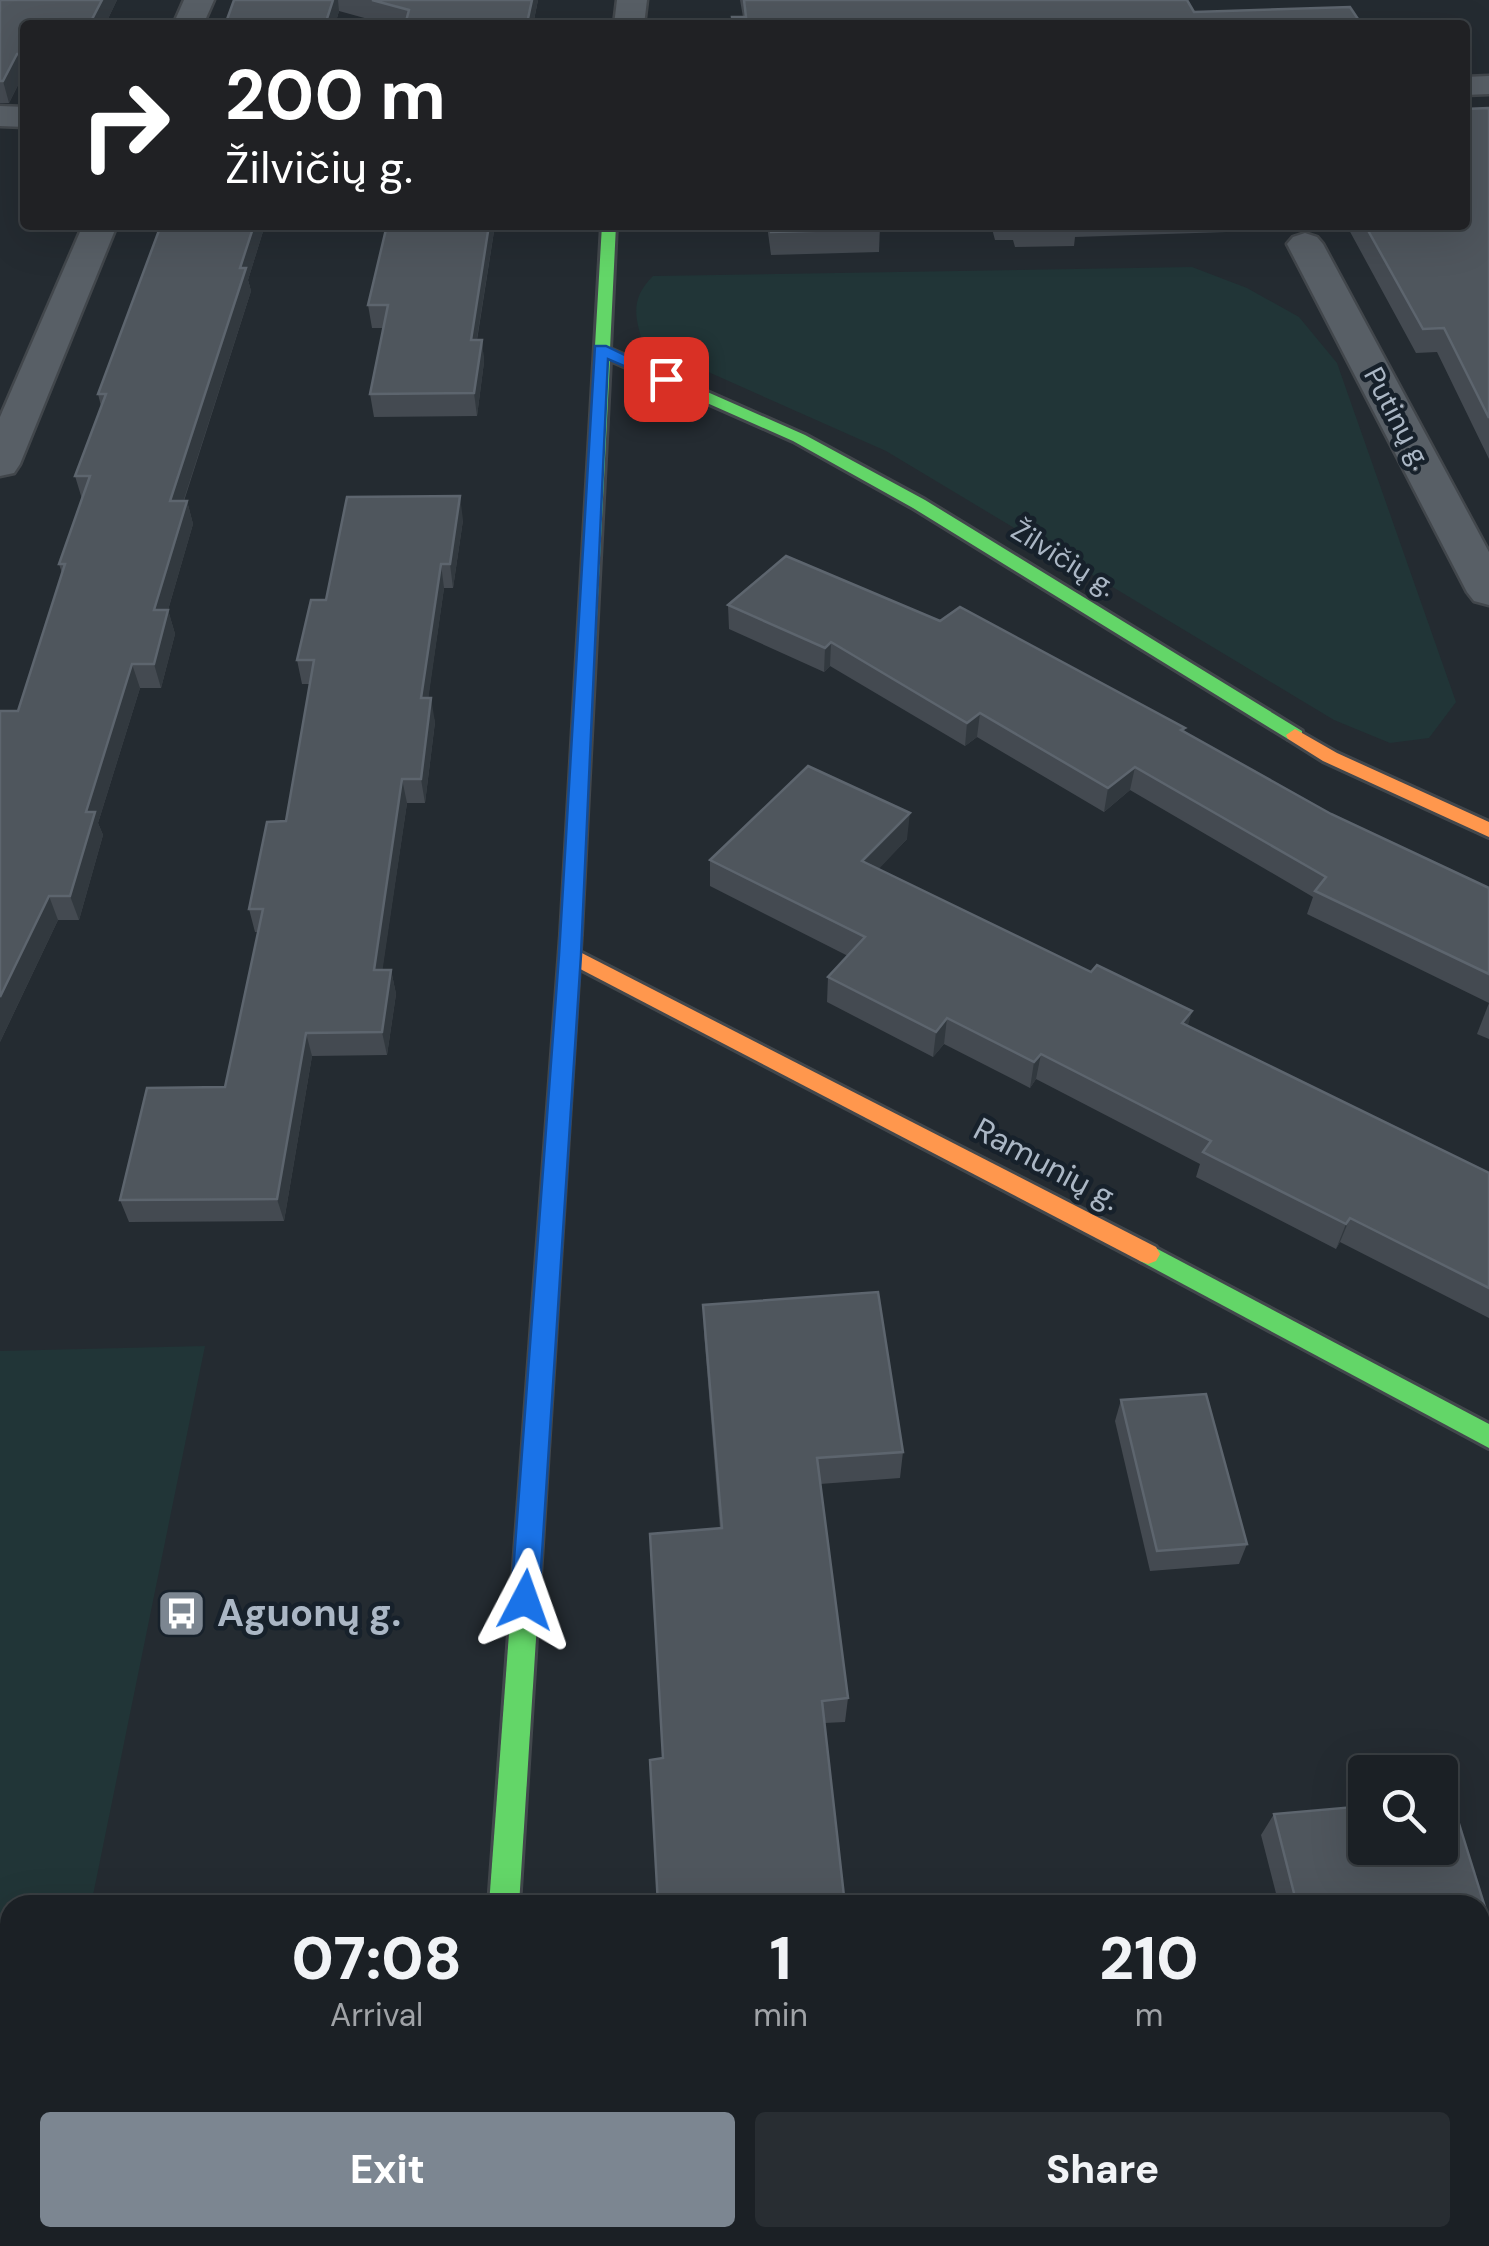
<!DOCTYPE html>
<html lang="en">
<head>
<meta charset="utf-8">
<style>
	body { margin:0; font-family:"DM Sans",sans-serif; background:#282d32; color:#f1f3f6; height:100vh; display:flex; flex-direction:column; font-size:38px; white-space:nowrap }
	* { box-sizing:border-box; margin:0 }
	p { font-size:32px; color:#a0a3a7 }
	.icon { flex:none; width:55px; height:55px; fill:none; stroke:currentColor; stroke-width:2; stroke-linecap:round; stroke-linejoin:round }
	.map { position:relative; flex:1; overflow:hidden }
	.sheet { position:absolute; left:0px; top:1895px; width:1490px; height:352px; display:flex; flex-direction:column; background:#1b2025; border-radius:30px 30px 0 0; box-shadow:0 10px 40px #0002,0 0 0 2px #393e42 }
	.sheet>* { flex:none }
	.top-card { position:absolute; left:20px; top:20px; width:1450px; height:210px; border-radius:10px; box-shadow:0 10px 40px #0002,0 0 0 2px #393e42; background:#202124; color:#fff; overflow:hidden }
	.fabs { position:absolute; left:1348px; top:1755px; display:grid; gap:20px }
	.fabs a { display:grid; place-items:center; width:110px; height:110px; border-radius:10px; background:#1b2025; box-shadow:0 10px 40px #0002,0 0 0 2px #393e42; font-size:50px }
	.pin { position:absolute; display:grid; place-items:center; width:85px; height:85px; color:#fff; margin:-42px; border-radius:20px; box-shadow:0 5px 15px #0006 }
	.me { position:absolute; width:110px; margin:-55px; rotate:4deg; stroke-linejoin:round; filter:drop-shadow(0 0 8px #0008) }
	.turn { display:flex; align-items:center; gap:35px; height:210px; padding:0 40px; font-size:45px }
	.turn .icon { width:130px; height:130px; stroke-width:2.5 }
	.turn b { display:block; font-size:70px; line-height:85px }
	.eta { display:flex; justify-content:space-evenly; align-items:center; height:170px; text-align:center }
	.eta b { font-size:60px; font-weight:800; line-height:70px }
	.cta { display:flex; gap:20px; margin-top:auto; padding:20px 40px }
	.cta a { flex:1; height:115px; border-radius:10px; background:#7c8691; color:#fff; font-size:40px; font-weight:800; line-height:115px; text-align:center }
	.cta a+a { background:#282d32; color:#f1f3f6 }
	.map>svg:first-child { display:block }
	.green { fill:#213537 }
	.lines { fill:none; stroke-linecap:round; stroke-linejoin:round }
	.street-casing { stroke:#42474c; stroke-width:5 }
	.fast-casing { stroke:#42474c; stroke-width:6 }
	.slow-casing { stroke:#42474c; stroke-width:6 }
	.jam-casing { stroke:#42474c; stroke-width:6 }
	.street { fill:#585f66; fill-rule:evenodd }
	.fast { fill:#63d668; fill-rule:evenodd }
	.slow { fill:#ff974d; fill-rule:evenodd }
	.jam { fill:#b3261e; fill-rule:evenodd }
	.wall { fill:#444a51 }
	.shaded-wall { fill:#32393f }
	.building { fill:#4f565d; stroke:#5d656e; stroke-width:2.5 }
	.route { fill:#1a73e8; stroke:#114b97; stroke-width:2.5 }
	.labels { text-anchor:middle; stroke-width:9; stroke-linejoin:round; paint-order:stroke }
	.far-street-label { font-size:28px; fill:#abb7c5; stroke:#17212b }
	.street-label { font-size:32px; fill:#abb7c5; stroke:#17212b }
	.near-poi-label { font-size:38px; font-weight:bold; fill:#abb7c5; stroke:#17212b; text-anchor:start }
</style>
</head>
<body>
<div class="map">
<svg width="1489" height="2246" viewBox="0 0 1489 2246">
	<rect width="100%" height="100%" fill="#242b31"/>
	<g class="green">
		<path d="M1192,267L1247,288L1299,317L1337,363L1456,702L1429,738L1390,743L1334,720L886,451L643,343C634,315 631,298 653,276Z"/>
		<path d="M205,1346L91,1905H10V1950L0,1951V1351Z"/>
	</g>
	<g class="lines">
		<defs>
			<g id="street">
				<path d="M184,0H214L203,25H173Z"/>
				<path d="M617,0H647L644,25H614Z"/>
				<path d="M1489,76V94L1465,95V77Z"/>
				<path d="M0,106L25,107V127L0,126Z"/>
				<path d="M83,225H117L20,464L14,473L0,476V417Z"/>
				<path d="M1305,233L1317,237L1323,244L1489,552V605L1474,601L1467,592L1287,244L1293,237Z"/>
				<path d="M444,2238H524L523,2246H443Z"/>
			</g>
			<g id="fast">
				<path d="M602,225H616L610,349L805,435L925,500L1302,731V739H1288L913,508L793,441L610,360L581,934L578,939H564L561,934Z"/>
				<path d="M1148,1244L1489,1424V1448L1140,1261L1136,1254L1140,1247Z"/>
				<path d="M546,1284L555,1287L558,1294L519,1905H489L534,1294L537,1287Z"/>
			</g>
			<g id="slow">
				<path d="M1295,729L1337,753L1489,822V837L1323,761L1288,739L1286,735Z"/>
				<path d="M570,947L1156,1247L1160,1254L1156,1261L1148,1264L1140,1261L563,960L560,955L563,950Z"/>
			</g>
			<path id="jam" d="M571,927L581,934L558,1294L555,1301L546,1304L537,1301L534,1294L561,934Z"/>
		</defs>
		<use href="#street" class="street-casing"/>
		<use href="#fast" class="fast-casing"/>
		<use href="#slow" class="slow-casing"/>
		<use href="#jam" class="jam-casing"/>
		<use href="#street" class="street"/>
		<use href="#fast" class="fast"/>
		<use href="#slow" class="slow"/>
		<use href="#jam" class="jam"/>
	</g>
	<g class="wall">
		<path d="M0,0H117L105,25H25V75H23L9,103H0Z"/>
		<path d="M234,0H538L533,25H390L339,11L335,25H225Z"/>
		<path d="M740,0H1187L1194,12L1362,25H732V17H743Z"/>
		<path d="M1489,108V459L1437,352L1416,353L1348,228L1075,237L1074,246L1015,247L1013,240H995L991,225H1465Z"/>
		<path d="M161,225H265L248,280L251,291L184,501H187L193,524L168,610L175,634L161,688H140L98,823L103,835L79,920H58L0,1042L18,711L62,573L59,564L82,499L75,476L101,406L98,394Z"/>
		<path d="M387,225H495L477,340H482L484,362L477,416L374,417L370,394L384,328H372L368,305Z"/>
		<path d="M767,225H880L879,252L771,255Z"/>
		<path d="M463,520L453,588H444L428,698L435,722L425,803H407L382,970H391L396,994L387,1055L312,1056L284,1221L129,1222L120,1200L225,1087L258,932H255L249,909L286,821L310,684H302L297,660L326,600Z"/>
		<path d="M728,605L1185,728L1184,732L1331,814L1489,888V1003L1307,914L1313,897L1130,790L1104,812L977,737L965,746L830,666L824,672L729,629Z"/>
		<path d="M907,839L878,869L1188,1026L1489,1173V1318L1340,1242L1336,1249L1196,1177L1200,1164L1036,1079L1030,1088L944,1044L933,1057L827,1002L828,977L848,956L710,886V860Z"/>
		<path d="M1489,1003V1039L1477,1034Z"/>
		<path d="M703,1305L903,1452L900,1478L820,1484L848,1698L845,1722L824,1723L663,1758L720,1529L704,1333Z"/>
		<path d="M1121,1400L1247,1544L1239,1564L1150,1571L1115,1421Z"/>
		<path d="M1451,1798L1489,1920V2246H1365L1362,2238H1480V1905H1279L1261,1835L1274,1814L1365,1806V1848H1440V1799Z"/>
		<path d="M648,2238H824L823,2242L776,2246H649Z"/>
	</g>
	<g class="shaded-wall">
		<path d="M102,0H117L105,25H89Z"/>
		<path d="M333,0H338L339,11L335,25H325Z"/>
		<path d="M532,0H538L533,25H527Z"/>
		<path d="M17,54L23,75L9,103L3,81Z"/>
		<path d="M254,225H265L248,280L251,291L176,524L170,501Z"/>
		<path d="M489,225H495L473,363L471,340Z"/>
		<path d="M482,340L484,362L477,416L474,393Z"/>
		<path d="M460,496L463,520L453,588L450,564Z"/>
		<path d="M187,501L193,524L161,634L154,610Z"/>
		<path d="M441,564L444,588L425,722L421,698Z"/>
		<path d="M168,610L175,634L161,688L154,664Z"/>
		<path d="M831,642L830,666L824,672L825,648Z"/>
		<path d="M132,664L140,688L98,823L103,835L79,920L70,896L86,812Z"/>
		<path d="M431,698L435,722L425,803L421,779Z"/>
		<path d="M980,713L977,737L965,746L967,723Z"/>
		<path d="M1135,767L1130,790L1104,812L1108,788Z"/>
		<path d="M402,779L407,803L379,994L374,970Z"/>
		<path d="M910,813L907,839L861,888L862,861Z"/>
		<path d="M49,896L58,920L0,1042V997Z"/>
		<path d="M391,970L396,994L387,1055L382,1032Z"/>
		<path d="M1192,1011L1185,1037L1182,1023Z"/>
		<path d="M947,1018L944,1044L933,1057L936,1032Z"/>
		<path d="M306,1033L312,1056L284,1221L277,1199Z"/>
		<path d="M1041,1054L1036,1079L1030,1088L1034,1062Z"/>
		<path d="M1350,1218L1340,1242L1336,1249L1346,1224Z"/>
		<path d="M228,2238H245L244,2246H227Z"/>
	</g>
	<g class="building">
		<path d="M0,0H102L89,25H25V54H17L3,81H0Z"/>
		<path d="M234,0H333L325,25H225Z"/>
		<path d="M372,0H532L527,23H532V25H405L409,10Z"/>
		<path d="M744,0H1187L1194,12L1350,7L1362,25H733L732,17H746Z"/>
		<path d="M1489,108V418L1444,328L1423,329L1365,225H1465V109Z"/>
		<path d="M161,225H254L240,268H246L170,501H187L154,610H168L154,664H132L86,812H95L70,896H49L0,997V711H18L65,564H59L90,476H75L106,394H98Z"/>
		<path d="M387,225H489L471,340H482L474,393L370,394L388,305H368Z"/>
		<path d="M770,225H880L881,229L771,232Z"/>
		<path d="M460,496L450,564H441L421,698H431L421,779H402L374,970H391L382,1032L306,1033L277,1199L120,1200L147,1088L225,1087L263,909H249L267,822L286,821L314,660H297L311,600H326L347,497Z"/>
		<path d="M786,556L940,621L960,607L1185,728L1181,730L1331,814L1489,888V974L1315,891L1326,877L1135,767L1108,788L980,713L967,723L831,642L825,648L728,605Z"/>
		<path d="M808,766L910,813L862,861L1091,972L1097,965L1192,1011L1182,1023L1489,1173V1288L1350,1218L1346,1224L1203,1152L1211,1141L1041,1054L1034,1062L947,1018L936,1032L828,977L865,937L710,860Z"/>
		<path d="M878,1292L903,1452L817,1458L848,1698L822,1701L845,1905H658L650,1760L663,1758L650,1534L722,1528L703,1305Z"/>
		<path d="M1206,1394L1247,1544L1157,1551L1121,1400Z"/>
		<path d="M1451,1798L1489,1920V2246H1384L1382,2238H1480V1905H1297L1274,1814L1365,1806V1848H1440V1799Z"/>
		<path d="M0,2231H10V2238H228L227,2246H0Z"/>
		<path d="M648,2238H726L648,2244Z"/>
	</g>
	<path class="route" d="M595,346H606L674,379L661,382L608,359L581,955L539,1600L535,1609L525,1613L515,1609L511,1600L559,955Z"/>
	<defs>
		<symbol id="bus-square" viewBox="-11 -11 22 22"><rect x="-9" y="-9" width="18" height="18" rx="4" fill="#7c8691" stroke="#17212b"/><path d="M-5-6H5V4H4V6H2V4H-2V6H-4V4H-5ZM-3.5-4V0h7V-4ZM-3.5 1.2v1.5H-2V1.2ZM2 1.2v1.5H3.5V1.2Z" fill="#fff"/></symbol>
	</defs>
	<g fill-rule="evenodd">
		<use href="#bus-square" x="154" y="1586" width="55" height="55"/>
	</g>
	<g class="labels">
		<g class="far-street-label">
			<text transform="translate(1398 418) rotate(62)" y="10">Putinų g.</text>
			<text transform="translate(1064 558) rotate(32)" y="10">Žilvičių g.</text>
		</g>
		<g class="street-label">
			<text transform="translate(1047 1164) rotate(28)" y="11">Ramunių g.</text>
		</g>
		<g class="near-poi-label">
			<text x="217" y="1626">Aguonų g.</text>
		</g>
	</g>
</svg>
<div class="fabs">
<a><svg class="icon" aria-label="search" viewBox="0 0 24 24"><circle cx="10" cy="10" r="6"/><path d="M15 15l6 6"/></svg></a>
</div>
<div class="pin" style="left:666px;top:379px;background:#d93025"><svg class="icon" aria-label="arrive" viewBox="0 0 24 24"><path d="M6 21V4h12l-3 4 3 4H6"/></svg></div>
<svg class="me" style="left:525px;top:1600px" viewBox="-20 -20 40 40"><path d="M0-17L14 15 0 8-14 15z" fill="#1a73e8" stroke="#fff" stroke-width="4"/></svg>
<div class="top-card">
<div class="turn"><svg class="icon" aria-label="right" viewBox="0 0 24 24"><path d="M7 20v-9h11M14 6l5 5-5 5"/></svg><div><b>200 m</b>Žilvičių g.</div></div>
</div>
<section class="sheet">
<div class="eta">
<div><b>07:08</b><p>Arrival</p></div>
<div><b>1</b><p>min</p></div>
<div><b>210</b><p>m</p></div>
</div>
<div class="cta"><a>Exit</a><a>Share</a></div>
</section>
</div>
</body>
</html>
